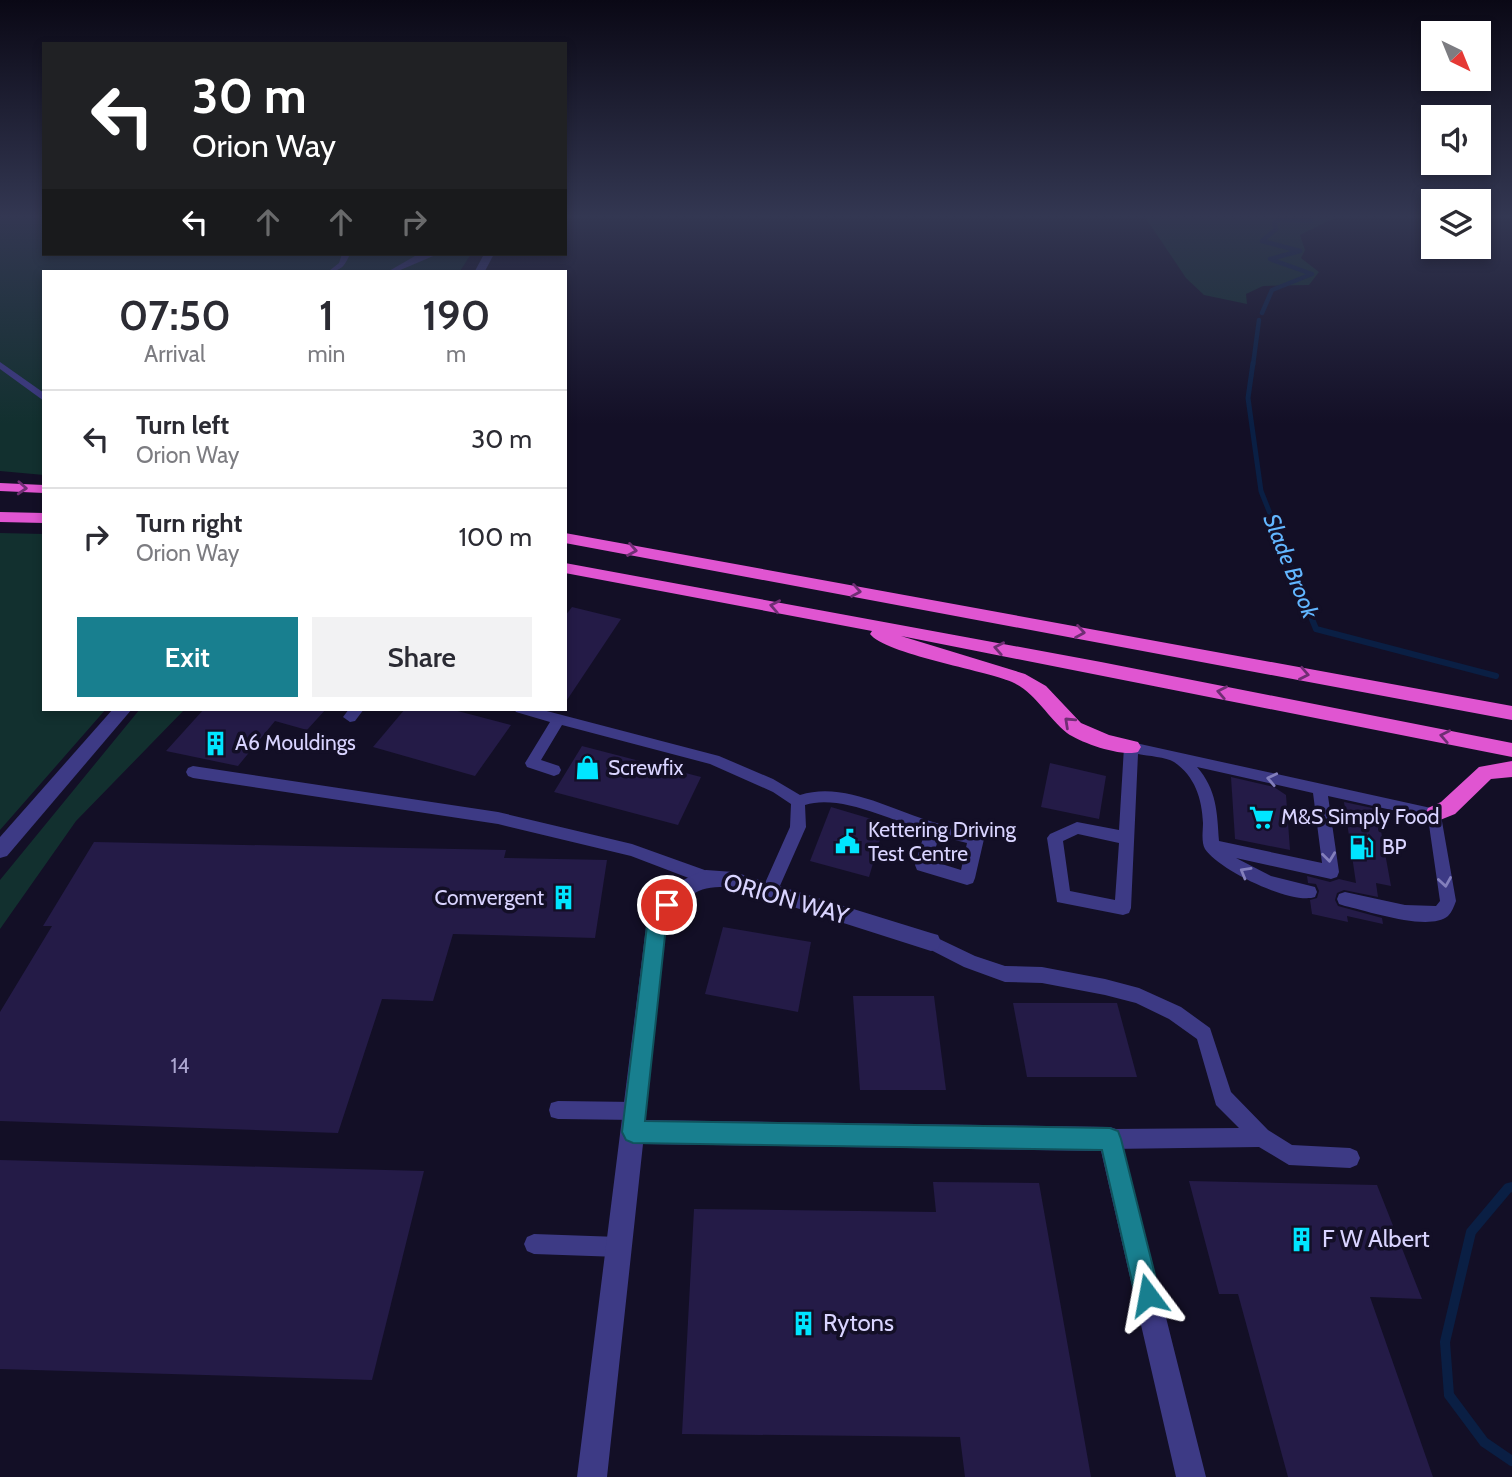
<!DOCTYPE html>
<html lang="en">
<head>
<meta charset="utf-8">
<style>
	body { margin:0; font-family:Cabin,sans-serif; background:#f2f2f3; color:#2b2b33; height:100vh; display:flex; flex-direction:column; font-size:26px; white-space:nowrap }
	* { box-sizing:border-box; margin:0 }
	p { font-size:23px; color:#7c7c81 }
	.icon { flex:none; width:38px; height:38px; fill:none; stroke:currentColor; stroke-width:2; stroke-linecap:round; stroke-linejoin:round }
	.map { position:relative; flex:1; overflow:hidden }
	.drawer { position:absolute; left:42px; top:270px; width:525px; height:441px; display:flex; flex-direction:column; background:#fff; border-radius:0px; box-shadow:0 4px 10px #0003 }
	.drawer>* { flex:none }
	.top-card { position:absolute; left:42px; top:42px; width:525px; height:214px; border-radius:0px; box-shadow:0 4px 10px #0003; background:#202124; color:#fff; overflow:hidden }
	.needle { width:46px; rotate:137deg }
	.fabs { position:absolute; left:1421px; top:21px; display:grid; gap:14px }
	.fabs a { display:grid; place-items:center; width:70px; height:70px; border-radius:0px; background:#fff; box-shadow:0 4px 10px #0003; font-size:35px }
	.pin { position:absolute; display:grid; place-items:center; width:60px; height:60px; color:#fff; margin:-30px; border:4px solid #fff; border-radius:50%; box-shadow:0 2px 7px #0007 }
	.me { position:absolute; width:77px; margin:-38px; rotate:347deg; stroke-linejoin:round; filter:drop-shadow(0 0 5px #0008) }
	.turn { display:flex; align-items:center; gap:24px; height:147px; padding:0 35px; font-size:32px }
	.turn .icon { width:91px; height:91px; stroke-width:2.5 }
	.turn b { display:block; font-size:49px; line-height:60px }
	.lanes { display:flex; align-items:center; height:66px; padding:0 35px; background:#0003; justify-content:center; gap:35px; direction:ltr }
	.lanes .off { opacity:.35 }
	.eta { display:flex; justify-content:space-evenly; align-items:center; height:119px; text-align:center }
	.eta b { font-size:42px; font-weight:600; line-height:49px }
	.primary-button { display:flex; gap:14px; margin-top:auto; padding:14px 35px }
	.primary-button a { flex:1; height:80px; border-radius:0px; background:#187f8f; color:#fff; font-size:28px; font-weight:600; line-height:80px; text-align:center }
	.primary-button a+a { background:#f2f2f3; color:#2b2b33 }
	ul { padding:0; list-style:none }
	li { display:flex; align-items:center; gap:21px; height:98px; padding:0 35px; border-top:2px solid #e1e1e2 }
	li div { flex:1 }
	li b { display:block; font-size:26px }
	li em { font-style:normal }
	.map>svg:first-child { display:block }
	.green { fill:#12302f }
	.lines { fill:none; stroke-linecap:round; stroke-linejoin:round }
	.stream-far3 { stroke:#0a1f44; stroke-width:4.5 }
	.stream-far2 { stroke:#0a1f44; stroke-width:5 }
	.stream-far1 { stroke:#0a1f44; stroke-width:6 }
	.stream { stroke:#0a1f44; stroke-width:10 }
	.building { fill:#241b47 }
	.service { fill:#3d3a85; fill-rule:evenodd }
	.minor { fill:#3d3a85; fill-rule:evenodd }
	.tertiary { fill:#3d3a85; fill-rule:evenodd }
	.trunk { fill:#e055d1; fill-rule:evenodd }
	.oneway { stroke:#6f2e73 }
	.oneway2 { stroke:#837fbc }
	.route { fill:#187f8f; stroke:#10535d; stroke-width:2 }
	.labels { text-anchor:middle; stroke-width:7; stroke-linejoin:round; paint-order:stroke }
	.poi-label { font-size:21px; fill:#d9d4ff; stroke:#130f26; text-anchor:start }
	.near-number-label { font-size:21px; fill:#aca6d1 }
	.water-label { font-size:23px; font-style:italic; fill:#62b6ff; stroke:#130f26 }
	.near-street-label { font-size:24px; fill:#d9d4ff; stroke:#130f26 }
	.near-poi-label { font-size:24px; fill:#d9d4ff; stroke:#130f26; text-anchor:start }
</style>
</head>
<body>
<div class="map">
<svg width="1512" height="1477" viewBox="0 0 1512 1477">
	<rect width="100%" height="100%" fill="#130f26"/>
	<g class="green">
		<path d="M0,217H44V254H471L460,271H44V475L0,471Z"/>
		<path d="M1145,217H1343L1330,220L1300,235L1305,250L1301,258L1319,272L1309,285L1263,286L1246,294L1247,304L1204,295L1186,278Z"/>
		<path d="M0,533L44,534V709H106L0,830Z"/>
		<path d="M140,709H185L76,821L0,929V880Z"/>
	</g>
	<g class="lines">
		<g class="stream-far3">
			<path d="M1262,313L1272,290L1312,274L1270,259L1300,251L1262,241L1276,229L1274,223L1279,219L1311,221L1310,217"/>
			<path d="M1253,365L1259,320"/>
		</g>
		<path class="stream-far2" d="M1253,363L1248,398L1261,491L1285,551"/>
		<path class="stream-far1" d="M1284,550L1316,629L1496,676"/>
		<path class="stream" d="M1512,1187L1508,1188L1471,1232L1445,1342L1449,1395L1484,1442L1512,1461"/>
	</g>
	<g class="building">
		<path d="M572,607L621,619L565,703V616Z"/>
		<path d="M204,709H326L307,730L275,721L238,766L166,751Z"/>
		<path d="M405,709H450L511,725L475,776L373,747Z"/>
		<path d="M582,746L701,777L678,825L554,792Z"/>
		<path d="M1050,763L1106,776L1099,819L1041,807Z"/>
		<path d="M1231,777L1274,787L1286,795L1290,850L1235,839Z"/>
		<path d="M1344,802L1377,809L1391,886L1376,883L1378,897L1344,890L1337,893L1335,900L1338,906L1382,918L1383,924L1347,916L1348,922L1312,914L1310,900L1317,898L1319,891L1316,884L1308,883L1307,876L1330,882L1339,879L1356,883Z"/>
		<path d="M831,807L885,823L869,877L810,861Z"/>
		<path d="M94,842L506,850L504,858L607,860L595,938L453,934L433,1001L382,999L338,1133L0,1121V1012L52,926H43Z"/>
		<path d="M723,927L811,942L798,1012L705,994Z"/>
		<path d="M853,996H934L946,1090H860Z"/>
		<path d="M1013,1003H1117L1137,1077H1027Z"/>
		<path d="M0,1160L424,1171L372,1380L0,1369Z"/>
		<path d="M1189,1181L1377,1185L1422,1299L1370,1297L1433,1477H1288L1238,1294H1219Z"/>
		<path d="M933,1182L1039,1183L1091,1477H965L960,1437L682,1434L694,1209L936,1212Z"/>
	</g>
	<g class="lines">
		<g class="service">
			<path d="M342,254H350C345,265 342,271 329,271L339,263Z"/>
			<path d="M426,254H438L398,271H389L415,256Z"/>
			<path d="M0,362L44,393V401L0,369Z"/>
			<path d="M349,709H364L355,721L350,722L343,717Z"/>
			<path d="M514,709H539L719,756L773,779L800,795C844,781 891,810 933,822C949,827 966,829 981,835L984,839L975,878L973,883L967,885L917,870L915,865L925,831C891,820 840,794 805,805L806,827L775,897L769,899L763,897L761,892L790,827L791,804L773,792L710,764L562,725L541,760L559,766L561,770L559,774L554,776L527,767L525,763L550,722L516,712ZM939,836L967,843L961,870L932,861Z"/>
			<path d="M1131,742L1440,810L1456,901C1454,906 1452,912 1448,916C1429,932 1368,911 1345,906L1339,904L1337,899L1339,894L1345,892L1405,905L1436,906L1440,901L1428,818L1328,796L1339,872L1337,877L1331,879L1236,858L1271,876L1315,887L1317,892L1315,897C1291,905 1219,870 1205,849C1201,842 1203,830 1203,823C1202,799 1195,776 1174,762C1166,757 1148,756 1138,754L1131,908L1129,913L1123,915L1057,902L1047,838L1050,834L1077,822L1119,830L1124,747L1126,743ZM1197,767L1313,793L1322,863L1219,841C1217,812 1217,790 1197,767ZM1078,834L1119,843L1115,900L1070,891L1063,841Z"/>
			<path d="M193,766L498,812L632,844L713,873L715,878L713,883L707,885L631,856L498,824L193,778L188,776L186,772L188,768Z"/>
			<path d="M931,935L975,956L1005,966L1042,967L1105,979L1139,988L1181,1007L1210,1028L1231,1092L1268,1130L1292,1145L1350,1148L1357,1151L1360,1158L1357,1165L1350,1168L1289,1165L1259,1147L1110,1149L1103,1146L1100,1139L1103,1132L1110,1129L1239,1128L1216,1105L1197,1039L1169,1019L1136,1003L1105,995L1042,983L1005,982L964,967L925,947L923,942L925,937Z"/>
			<path d="M558,1101L636,1102L643,1104L645,1111L643,1118L636,1120L558,1119L551,1117L549,1110L551,1103Z"/>
			<path d="M534,1234L619,1237L626,1240L629,1247L626,1254L619,1257L534,1254L527,1251L524,1244L527,1237Z"/>
		</g>
		<path class="minor" d="M706,870L734,872L931,933L938,935L941,942L938,949L931,951L734,888C697,883 684,896 666,928L645,1120L1110,1127L1119,1130L1206,1477H1176L1101,1151L643,1144L607,1477H577L646,927C659,898 675,880 706,870Z"/>
		<g class="tertiary">
			<path d="M484,254H494L485,271H475Z"/>
			<path d="M113,709H132L7,856L0,858V837Z"/>
		</g>
		<g class="trunk">
			<path d="M0,483L44,485V493L0,491Z"/>
			<path d="M0,512L44,513V523L0,522Z"/>
			<path d="M565,533L1512,706V720L565,543Z"/>
			<path d="M565,563L1101,662L1512,743V757L901,636L1025,674L1046,686L1081,723L1109,735L1138,742L1141,747L1138,752C1121,757 1081,743 1067,733C1047,717 1036,693 1012,682C984,670 885,654 870,634L872,631L565,573Z"/>
			<path d="M1512,761V777L1491,779L1455,814L1435,822L1428,820L1425,814L1428,808L1441,802L1479,767Z"/>
		</g>
	</g>
	<defs><path id="oneway-chevron" d="M-2-3.5L2.5 0L-2 3.5" fill="none" stroke-width="1.6" stroke-linecap="round" stroke-linejoin="round" transform="scale(1.75)"/></defs>
	<g class="oneway">
		<use href="#oneway-chevron" transform="translate(22 488) rotate(3)"/>
		<use href="#oneway-chevron" transform="translate(632 550) rotate(10)"/>
		<use href="#oneway-chevron" transform="translate(856 591) rotate(10)"/>
		<use href="#oneway-chevron" transform="translate(775 606) rotate(-169)"/>
		<use href="#oneway-chevron" transform="translate(1080 632) rotate(10)"/>
		<use href="#oneway-chevron" transform="translate(999 648) rotate(-169)"/>
		<use href="#oneway-chevron" transform="translate(1304 674) rotate(11)"/>
		<use href="#oneway-chevron" transform="translate(1222 692) rotate(-169)"/>
		<use href="#oneway-chevron" transform="translate(1069 722) rotate(-137)"/>
		<use href="#oneway-chevron" transform="translate(1445 736) rotate(-169)"/>
	</g>
	<g class="oneway2">
		<use href="#oneway-chevron" transform="translate(1272 779) rotate(-168)"/>
		<use href="#oneway-chevron" transform="translate(1329 857) rotate(83)"/>
		<use href="#oneway-chevron" transform="translate(1245 872) rotate(-150)"/>
		<use href="#oneway-chevron" transform="translate(1445 882) rotate(81)"/>
	</g>
	<linearGradient id="sky" x2="0" y2="1"><stop stop-color="#0a0815"/><stop offset="0.51" stop-color="#333752"/><stop offset="1" stop-color="#333752" stop-opacity="0"/></linearGradient>
	<rect width="1512" height="424" fill="url(#sky)"/>
	<path class="route" d="M667,897L673,899L676,905L666,926L645,1121L1110,1128L1118,1131L1121,1139L1160,1295L1156,1304L1148,1307L1139,1304L1135,1295L1102,1150L633,1143L626,1140L622,1132L647,926L660,899Z"/>
	<defs>
		<symbol id="building-bare" viewBox="-9 -9 18 18"><path d="M-4-6H4V6H1V3H-1V6H-4ZM-2.5-4.3h1.7v1.8h-1.7ZM.8-4.3h1.7v1.8H.8ZM-2.5-1h1.7V.8h-1.7ZM.8-1h1.7V.8H.8Z" fill="#00e5ff" stroke="#130f26" stroke-width="2.5" paint-order="stroke"/></symbol>
		<symbol id="shop-bare" viewBox="-9 -9 18 18"><path d="M-5-2.5h2.3a2.7 3.5 0 0 1 5.4 0H5L5.5 6h-11ZM-1.5-2.5h3a1.5 2.3 0 0 0-3 0Z" fill="#00e5ff" stroke="#130f26" stroke-width="2.5" paint-order="stroke"/></symbol>
		<symbol id="supermarket-bare" viewBox="-9 -9 18 18"><path d="M-6-5.5h2.5l.6 2H6L4.5 2H-2.5L-4.4-4H-6ZM-1.5 3.2a1.3 1.3 0 1 0 .1 0ZM3 3.2a1.3 1.3 0 1 0 .1 0Z" fill="#00e5ff" stroke="#130f26" stroke-width="2.5" paint-order="stroke"/></symbol>
		<symbol id="civic-bare" viewBox="-9 -9 18 18"><path d="M-.6-6.5H3V-4.5H.6V-3L4-1V1h2V6H-6V1h2V-1L-.6-3ZM-1.2 2.5V6h2.4V2.5Z" fill="#00e5ff" stroke="#130f26" stroke-width="2.5" paint-order="stroke"/></symbol>
		<symbol id="fuel-bare" viewBox="-9 -9 18 18"><path d="M-5.5-6h7V0h2V4h1.3V-2.5L3-4.5l.8-.8L6-3V5H2.5V1h-1V6h-7ZM-4.2-4.7v3.2H.2V-4.7Z" fill="#00e5ff" stroke="#130f26" stroke-width="2.5" paint-order="stroke"/></symbol>
	</defs>
	<g fill-rule="evenodd">
		<use href="#building-bare" x="198" y="726" width="35" height="35"/>
		<use href="#shop-bare" x="570" y="750" width="35" height="35"/>
		<use href="#supermarket-bare" x="1244" y="800" width="35" height="35"/>
		<use href="#civic-bare" x="830" y="824" width="35" height="35"/>
		<use href="#fuel-bare" x="1344" y="830" width="35" height="35"/>
		<use href="#building-bare" x="546" y="880" width="35" height="35"/>
		<use href="#building-bare" x="1284" y="1222" width="35" height="35"/>
		<use href="#building-bare" x="786" y="1306" width="35" height="35"/>
	</g>
	<g class="labels">
		<g class="poi-label">
			<text x="235" y="750">A6 Mouldings</text>
			<text x="608" y="775">Screwfix</text>
			<text x="1281" y="824">M&amp;S Simply Food</text>
			<text x="868" y="837">Kettering Driving<tspan x="868" dy="24">Test Centre</tspan></text>
			<text x="1382" y="854">BP</text>
			<text x="544" y="905" text-anchor="end">Comvergent</text>
		</g>
		<g class="near-number-label">
			<text x="180" y="1073">14</text>
		</g>
		<g class="water-label">
			<text transform="translate(1291 566) rotate(68)" y="8">Slade Brook</text>
		</g>
		<g class="near-street-label">
			<text transform="translate(786 899) rotate(16)" y="8">ORION WAY</text>
		</g>
		<g class="near-poi-label">
			<text x="1322" y="1247">F W Albert</text>
			<text x="823" y="1331">Rytons</text>
		</g>
	</g>
</svg>
<div class="fabs">
<a><svg class="needle" viewBox="-14 -14 28 28"><path d="M0-13l5 13h-10z" fill="#e53935"/><path d="M0 13l5-13h-10z" fill="#7c7c81"/></svg></a>
<a><svg class="icon" aria-label="sound" viewBox="0 0 24 24"><path d="M4 9h4l5-4v14l-5-4H4zM17 9q2 3 0 6"/></svg></a>
<a><svg class="icon" aria-label="layers" viewBox="0 0 24 24"><path d="M12 4l9 5-9 5-9-5zM3 14l9 5 9-5"/></svg></a>
</div>
<div class="pin" style="left:667px;top:905px;background:#d93025"><svg class="icon" aria-label="arrive" viewBox="0 0 24 24"><path d="M6 21V4h12l-3 4 3 4H6"/></svg></div>
<svg class="me" style="left:1148px;top:1295px" viewBox="-20 -20 40 40"><path d="M0-17L14 15 0 8-14 15z" fill="#187f8f" stroke="#fff" stroke-width="4"/></svg>
<div class="top-card">
<div class="turn"><svg class="icon" aria-label="left" viewBox="0 0 24 24"><path d="M17 20v-9H6M10 6l-5 5 5 5"/></svg><div><b>30 m</b>Orion Way</div></div>
<div class="lanes"><svg class="icon" aria-label="left" viewBox="0 0 24 24"><path d="M17 20v-9H6M10 6l-5 5 5 5"/></svg><svg class="icon off" aria-label="ahead" viewBox="0 0 24 24"><path d="M12 20V5M6 11l6-6 6 6"/></svg><svg class="icon off" aria-label="ahead" viewBox="0 0 24 24"><path d="M12 20V5M6 11l6-6 6 6"/></svg><svg class="icon off" aria-label="right" viewBox="0 0 24 24"><path d="M7 20v-9h11M14 6l5 5-5 5"/></svg></div>
</div>
<section class="drawer">
<div class="eta">
<div><b>07:50</b><p>Arrival</p></div>
<div><b>1</b><p>min</p></div>
<div><b>190</b><p>m</p></div>
</div>
<ul>
<li><svg class="icon" aria-label="left" viewBox="0 0 24 24"><path d="M17 20v-9H6M10 6l-5 5 5 5"/></svg><div><b>Turn left</b><p>Orion Way</p></div><em>30 m</em></li>
<li><svg class="icon" aria-label="right" viewBox="0 0 24 24"><path d="M7 20v-9h11M14 6l5 5-5 5"/></svg><div><b>Turn right</b><p>Orion Way</p></div><em>100 m</em></li>
</ul>
<div class="primary-button"><a>Exit</a><a>Share</a></div>
</section>
</div>
</body>
</html>
